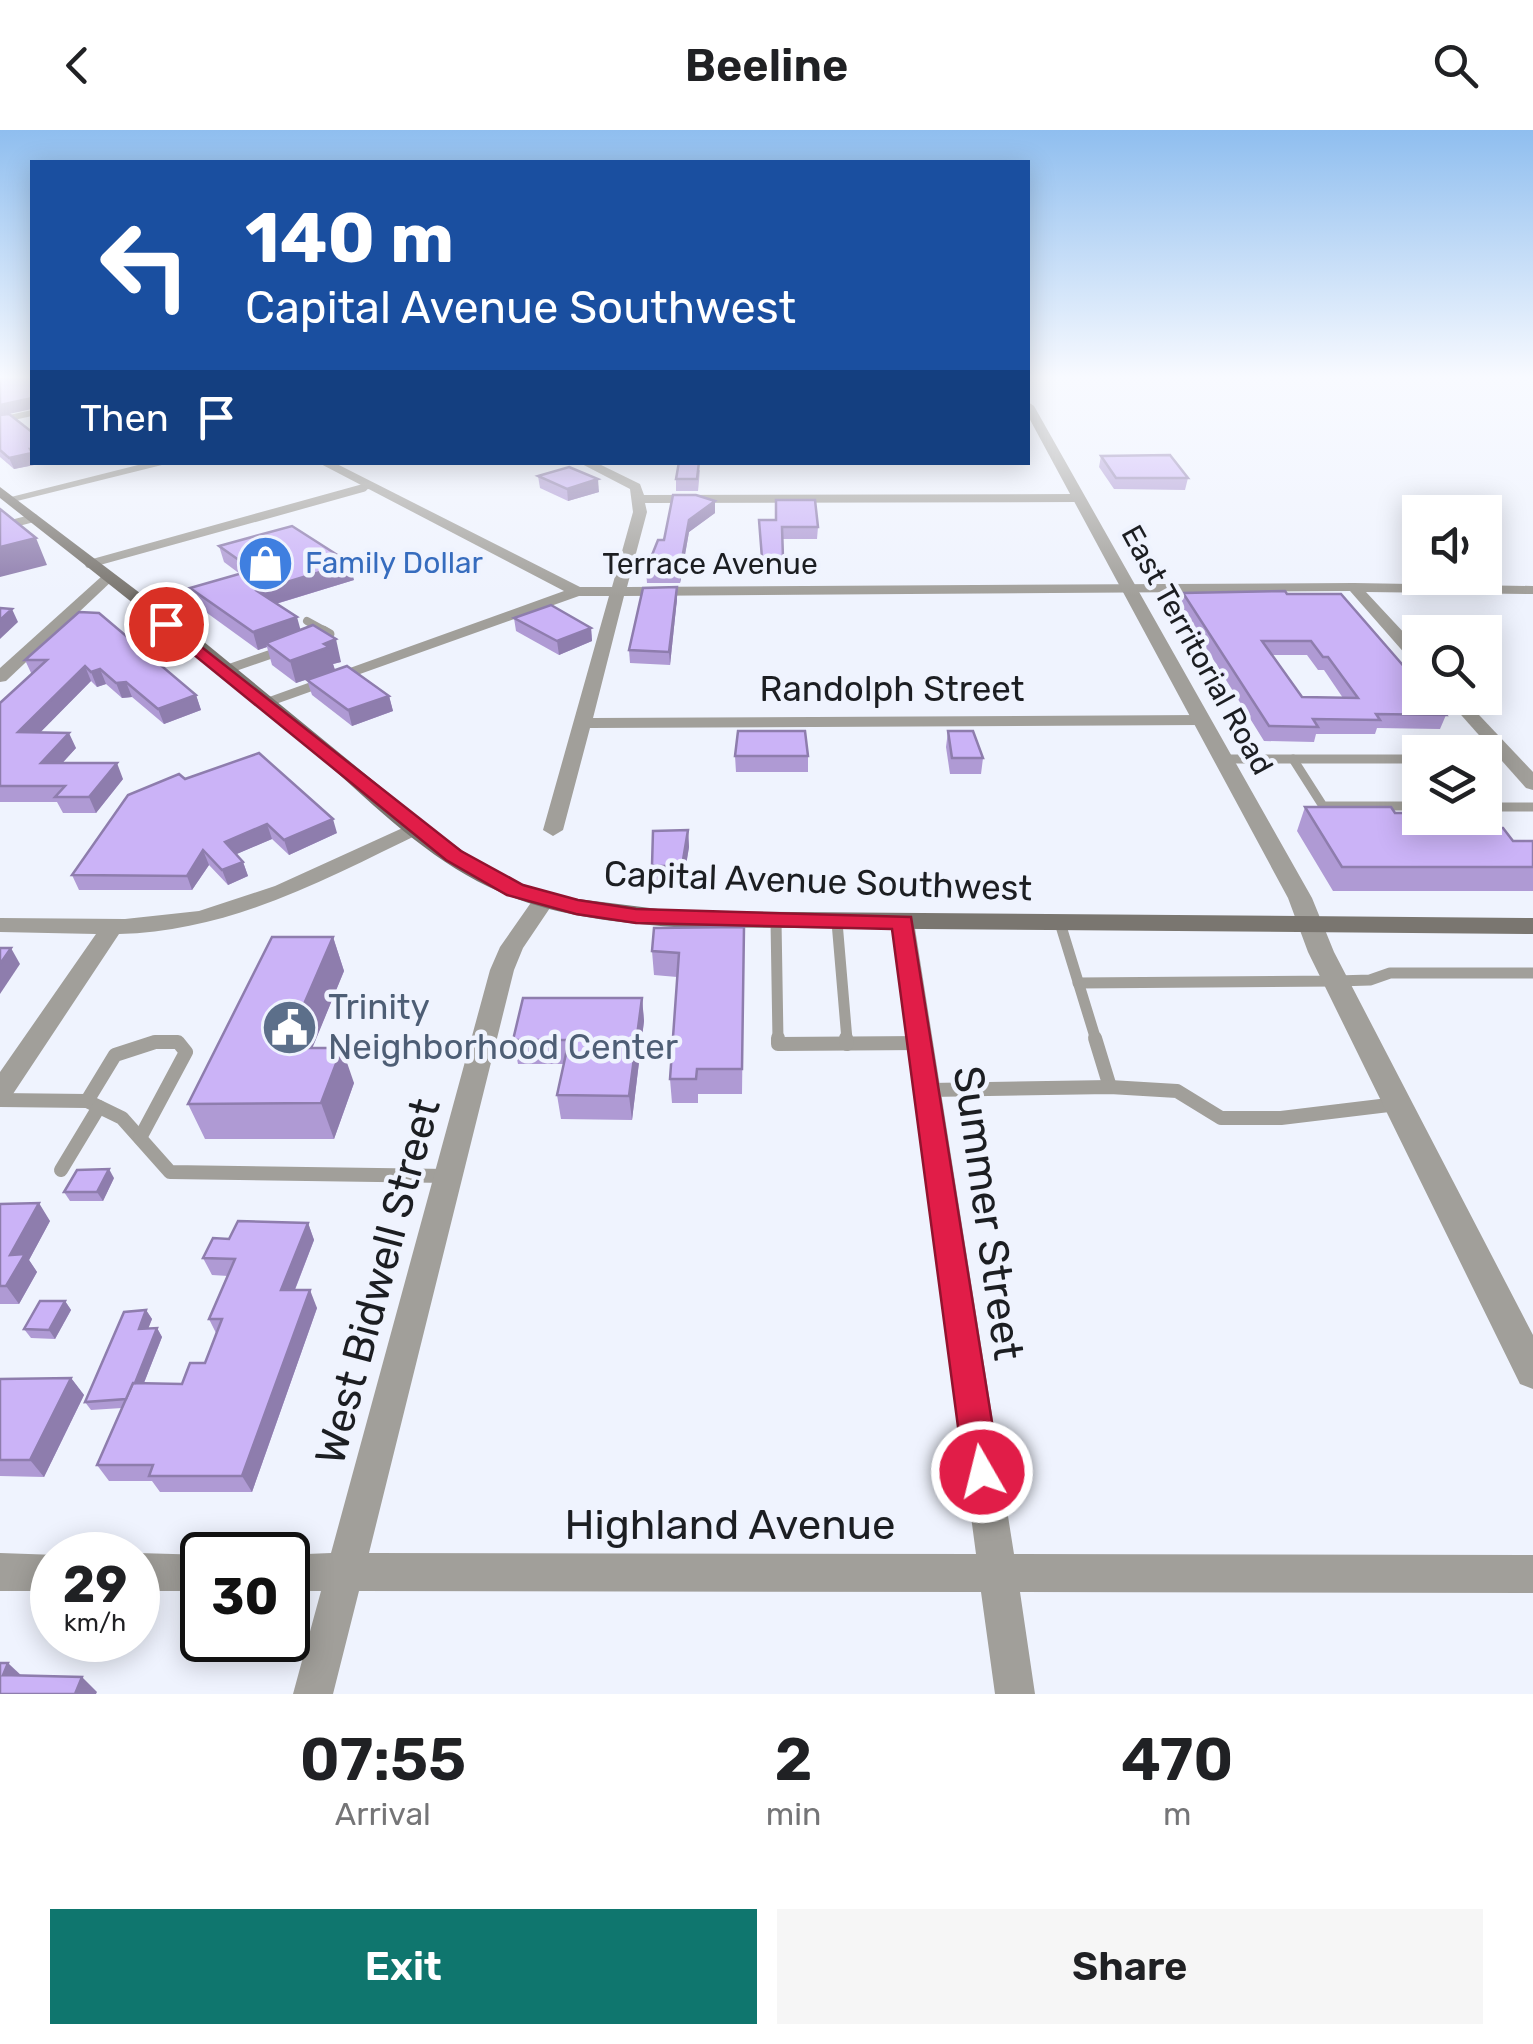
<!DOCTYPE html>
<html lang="en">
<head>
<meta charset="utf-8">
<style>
	body { margin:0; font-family:Rubik,sans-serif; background:#f6f6f6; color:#202124; height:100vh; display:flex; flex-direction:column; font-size:38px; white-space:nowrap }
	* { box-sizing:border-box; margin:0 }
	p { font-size:32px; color:#757577 }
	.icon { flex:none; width:55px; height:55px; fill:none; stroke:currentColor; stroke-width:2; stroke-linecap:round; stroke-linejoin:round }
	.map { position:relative; height:1564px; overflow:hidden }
	.panel { display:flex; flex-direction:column; background:#fff; flex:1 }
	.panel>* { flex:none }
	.top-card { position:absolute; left:30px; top:30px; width:1000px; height:305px; border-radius:0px; box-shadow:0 5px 25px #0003; background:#1a4fa0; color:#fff; overflow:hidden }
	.tools { position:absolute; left:1402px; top:365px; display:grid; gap:20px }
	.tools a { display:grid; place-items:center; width:100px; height:100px; border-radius:0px; background:#fff; box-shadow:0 5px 25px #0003; font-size:50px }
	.speed { position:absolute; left:30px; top:1402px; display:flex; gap:20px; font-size:50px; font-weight:700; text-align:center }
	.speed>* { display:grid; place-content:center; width:130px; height:130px; border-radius:50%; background:#fff; box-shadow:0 5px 25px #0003; line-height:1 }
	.speed small { font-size:25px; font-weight:400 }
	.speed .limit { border:5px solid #111; border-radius:15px; background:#fff; color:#111 }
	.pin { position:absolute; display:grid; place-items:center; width:85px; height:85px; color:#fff; margin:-42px; border:5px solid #fff; border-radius:50%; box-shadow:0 2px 10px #0007 }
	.me { position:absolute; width:110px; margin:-55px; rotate:352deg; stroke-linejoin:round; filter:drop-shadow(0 0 8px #0008) }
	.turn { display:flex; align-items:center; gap:35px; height:210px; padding:0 50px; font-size:45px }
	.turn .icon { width:130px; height:130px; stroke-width:2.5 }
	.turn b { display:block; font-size:70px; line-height:85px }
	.then { display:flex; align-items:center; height:95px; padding:0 50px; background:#0003; gap:20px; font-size:38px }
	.eta { display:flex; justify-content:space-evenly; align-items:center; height:170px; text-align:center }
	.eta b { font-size:60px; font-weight:600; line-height:70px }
	.cta { display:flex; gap:20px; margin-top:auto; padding:20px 50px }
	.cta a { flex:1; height:115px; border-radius:0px; background:#0f766e; color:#fff; font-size:40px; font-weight:600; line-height:115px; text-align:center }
	.cta a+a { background:#f6f6f6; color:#202124 }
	header { display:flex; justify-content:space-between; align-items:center; height:130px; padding:0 50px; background:#fff; font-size:45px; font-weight:600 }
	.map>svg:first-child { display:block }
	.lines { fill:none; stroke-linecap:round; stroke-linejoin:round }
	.service-far4 { stroke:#a19f9a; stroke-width:5 }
	.service-far3 { stroke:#a19f9a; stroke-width:8 }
	.service-far2 { stroke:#a19f9a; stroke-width:9 }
	.service-far1 { stroke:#a19f9a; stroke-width:11 }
	.service { stroke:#a19f9a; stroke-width:14 }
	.minor { fill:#a19f9a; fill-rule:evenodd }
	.tertiary { fill:#a19f9a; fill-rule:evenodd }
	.secondary { fill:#7a7670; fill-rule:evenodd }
	.wall { fill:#af9ad4; fill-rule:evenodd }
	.shaded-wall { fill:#8e7dad }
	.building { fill:#cbb3f7; stroke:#8e7dad; stroke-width:2.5; fill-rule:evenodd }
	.route { fill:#e11d48; stroke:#92132f; stroke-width:2.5 }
	.labels { text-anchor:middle; stroke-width:9; stroke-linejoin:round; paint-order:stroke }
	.far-shop-label { font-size:30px; fill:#366cbe; stroke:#eff3fe; text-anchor:start }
	.far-street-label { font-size:30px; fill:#1c1e22; stroke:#eff3fe }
	.street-label { font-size:35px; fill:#1c1e22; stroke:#eff3fe }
	.service-label { font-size:35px; fill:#4e5e75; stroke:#eff3fe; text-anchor:start }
	.near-street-label { font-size:42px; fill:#1c1e22; stroke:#eff3fe }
</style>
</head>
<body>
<header><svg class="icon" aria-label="back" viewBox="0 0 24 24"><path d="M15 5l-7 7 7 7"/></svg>Beeline<svg class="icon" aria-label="search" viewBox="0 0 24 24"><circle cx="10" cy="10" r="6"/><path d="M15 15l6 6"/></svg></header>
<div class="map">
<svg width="1533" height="1564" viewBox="0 0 1533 1564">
	<rect width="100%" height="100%" fill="#eff3fe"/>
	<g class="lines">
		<path class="service-far4" d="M354,360L370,356"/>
		<g class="service-far3">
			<path d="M0,397L34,388"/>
			<path d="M89,434L363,358"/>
			<path d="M307,491L327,502"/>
		</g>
		<g class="service-far2">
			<path d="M314,509L330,504L323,500"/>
			<path d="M225,540L283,520"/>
			<path d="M1223,629H1420"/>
			<path d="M1293,629L1323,676H1420"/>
			<path d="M1485,677H1533"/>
		</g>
		<g class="service-far1">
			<path d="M776,791L778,910"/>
			<path d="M837,792L847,910"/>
			<path d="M1060,793L1096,910"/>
			<path d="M1078,853L1337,851L1370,850L1390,843H1533"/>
		</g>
		<g class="service">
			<path d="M778,908V914L921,913"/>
			<path d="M846,908L847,914"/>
			<path d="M1095,908L1110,957"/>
			<path d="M930,960L1110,957L1177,961L1221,988H1281L1397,974"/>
			<path d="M0,970L87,971L122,988L170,1042L448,1046"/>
			<path d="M87,971L115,925L155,912H178L186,922L140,1008"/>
			<path d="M61,1040L99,977"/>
		</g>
		<g class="minor">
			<path d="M32,280V286L0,293V287Z"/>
			<path d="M150,332H174L9,373L3,369Z"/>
			<path d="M317,332H333L580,457H612L633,382L630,359L578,332H595L640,354L644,365L1078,364L1084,368L1078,372L645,373L647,382L627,457L1354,453L1533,456V464L1366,462L1420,520V535L1414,534L1350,461L624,466L593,588L1201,585L1210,590L1201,595L590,598L563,700L553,706L543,700L609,466H579L273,575L267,576L258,571L564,461Z"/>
			<path d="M102,446L114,449L6,551L0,552V538Z"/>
			<path d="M1446,568H1463L1533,642V660L1526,658Z"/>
			<path d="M418,691L428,697L425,701C326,749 232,801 119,804L9,970L0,973V942L96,804L0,802V788L125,789L199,781L275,756Z"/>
			<path d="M545,762L556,769L523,818L514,840L369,1423L976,1424L892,792L903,785L914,792L1014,1424L1533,1425V1463L1020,1462L1035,1564H995L981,1462L359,1461L333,1564H293L321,1461H288V1425H283L331,1423L490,840L500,817L537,764Z"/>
			<path d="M0,1423L57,1425H52V1461H0Z"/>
			<path d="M138,1423L207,1425H202V1461H138V1425H133Z"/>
		</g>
		<path class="tertiary" d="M1028,272L1034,276L1312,768L1334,822L1533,1205V1259L1520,1254L1308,822L1288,768L1028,286Z"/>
		<path class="secondary" d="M0,357L198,507L431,698L481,734L527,756L562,767L674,781L1533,788V804L674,797C611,792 546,785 489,757C416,722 358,659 297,607C200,525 100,447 0,368Z"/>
	</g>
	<g class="wall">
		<path d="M0,248L9,284L32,332L39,334L14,339L0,327Z"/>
		<path d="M1101,326L1188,348L1185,360L1114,359L1099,337Z"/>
		<path d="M700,340L698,361H676V349Z"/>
		<path d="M538,346L599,362L568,371L540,358Z"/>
		<path d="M715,371V383L689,402L680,453H647L646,440L664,410Z"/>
		<path d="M759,390H776L818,397L817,409H783V441H762Z"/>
		<path d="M219,416L354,450L276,474L300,500L341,532L333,534L335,540L296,553L272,535L267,517L258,520L196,475L190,458L240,444L224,432Z"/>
		<path d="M677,457V469L670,535L630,533L629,520Z"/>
		<path d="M1183,463L1287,464L1446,585L1440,599L1377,598L1375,604H1316L1314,612L1264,611L1180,476ZM1271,525H1307L1318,540H1324L1343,568L1302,567Z"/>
		<path d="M79,482L196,565L201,580L164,594L132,567L122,568L106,554L97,557L91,551L40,602L76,618L62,633L123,649L96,683H63L57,672H0V573L32,545L25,530Z"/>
		<path d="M514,488L591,498L592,511L559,525L516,501Z"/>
		<path d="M307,550L389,566L393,581L352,596L312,565Z"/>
		<path d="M948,601L983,628L981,644H950L946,617Z"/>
		<path d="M735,626H808V642H736Z"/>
		<path d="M185,649L337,703L289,725L272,709L236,724L243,732L248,746L228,755L209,735L192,760H79L72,745Z"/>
		<path d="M1305,677L1395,683L1474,698L1513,711H1533V761H1333L1297,701Z"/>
		<path d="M688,700L689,717L683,753H653L652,736Z"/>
		<path d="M744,797L742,964H698V973H672L670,949L677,847L654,845L652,821Z"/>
		<path d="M333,807L344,841L312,918L354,953L334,1009H205L188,974Z"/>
		<path d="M642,868L644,891L632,990L561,989L557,965L564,934H518L513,910Z"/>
		<path d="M114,1048L103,1071H70L64,1062Z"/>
		<path d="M0,1074L50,1091L29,1130L37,1142L19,1174H0Z"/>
		<path d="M308,1093L314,1110L295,1160L317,1178L252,1362H160L152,1351H109L97,1335L122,1278L91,1280L85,1272L146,1180L152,1189L148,1198H157L162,1207L144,1253L182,1254L205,1233L216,1203L209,1189L228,1146L212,1145L203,1128L229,1109Z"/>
		<path d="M65,1171L71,1180L55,1209L31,1208L24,1199Z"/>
		<path d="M71,1248L84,1265L44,1347L0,1346V1249Z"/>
	</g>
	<g class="shaded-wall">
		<path d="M32,268V279L0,286V275Z"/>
		<path d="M30,319H32V332L39,334L14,339L9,328Z"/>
		<path d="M598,349L599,362L568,371L567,359Z"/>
		<path d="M715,371V383L689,402L680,453V440L689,390Z"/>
		<path d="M36,408L47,435L0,447V417Z"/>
		<path d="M350,433L354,450L262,478L257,461Z"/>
		<path d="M677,457V469L670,535L669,522Z"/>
		<path d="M12,479L18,492L0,509V490Z"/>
		<path d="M297,487L302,505L266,513L267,517L258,520L253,502Z"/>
		<path d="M591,498L592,511L559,525L557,511Z"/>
		<path d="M336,509L341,532L333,534L335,540L296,553L290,531L324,514Z"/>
		<path d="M85,536L91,551L25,618L18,602Z"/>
		<path d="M100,539L106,554L97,557L91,542Z"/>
		<path d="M126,552L132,567L122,568L116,553Z"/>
		<path d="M196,565L201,580L164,594L158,579Z"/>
		<path d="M389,566L393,581L352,596L348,580Z"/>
		<path d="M69,603L76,618L48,649L41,633Z"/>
		<path d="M117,633L123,649L96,683L89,667Z"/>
		<path d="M333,689L337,703L289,725L284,710Z"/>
		<path d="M267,694L272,709L230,727L225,712Z"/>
		<path d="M688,700L689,717L683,753L682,736Z"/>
		<path d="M203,720L209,735L192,760L187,746Z"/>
		<path d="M243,732L248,746L228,755L222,740Z"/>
		<path d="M333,807L344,841L298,953L285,918Z"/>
		<path d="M11,818L20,834L0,864V834Z"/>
		<path d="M642,868L644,891L632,990L629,966Z"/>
		<path d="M342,918L354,953L334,1009L321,973Z"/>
		<path d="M109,1039L114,1048L103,1071L97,1062Z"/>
		<path d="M39,1073L50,1091L29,1130L37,1142L19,1174L6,1156L10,1125Z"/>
		<path d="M308,1093L314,1110L288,1177L281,1160Z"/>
		<path d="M310,1160L317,1178L252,1362L242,1346Z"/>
		<path d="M65,1171L71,1180L55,1209L49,1200Z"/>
		<path d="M146,1180L152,1189L145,1207L139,1199Z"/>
		<path d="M157,1198L162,1207L134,1278L129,1269Z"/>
		<path d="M71,1248L84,1265L44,1347L30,1330Z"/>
		<path d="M8,1533L24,1548L3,1545Z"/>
		<path d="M82,1547L97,1562L96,1564H75Z"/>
	</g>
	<g class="building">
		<path d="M5,247H32V268L0,275V248Z"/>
		<path d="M9,284L32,302V319H30L32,323L9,328L0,320V285Z"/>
		<path d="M1170,325L1188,348H1116L1101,326Z"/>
		<path d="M679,332H699L697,349H676Z"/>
		<path d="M569,337L598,349L567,359L538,346Z"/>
		<path d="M673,365H696L715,371L689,390L680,440H646L658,410H664Z"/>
		<path d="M776,370H815L818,397H782L783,428H762L759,390H776Z"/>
		<path d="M0,379L36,408L0,417Z"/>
		<path d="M292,396L350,433L257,461L297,487L253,502L190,458L253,440L219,416Z"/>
		<path d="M677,457L669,522L629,520L643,458Z"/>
		<path d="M1285,461L1287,464H1341L1420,555V568H1431L1446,585L1376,584L1380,590L1313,589L1318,597L1269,596L1183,463ZM1262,511H1311L1323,527H1328L1358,568L1302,567Z"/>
		<path d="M551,475L591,498L557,511L514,488Z"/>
		<path d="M0,478L12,479L0,490Z"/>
		<path d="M79,482L99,483L196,565L158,579L126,552L116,553L100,539L91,542L85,536L18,602L69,603L41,633H117L89,667H55L65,656H0V573L47,530H25Z"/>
		<path d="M313,495L336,509L324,514L329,517L290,531L266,513Z"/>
		<path d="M347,536L389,566L348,580L307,550Z"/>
		<path d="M738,601H805L808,626H735Z"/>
		<path d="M948,601H973L983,628H952Z"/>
		<path d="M259,623L333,689L284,710L267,694L225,712L243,732L222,740L203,720L187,746L72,745L128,665L179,644L185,649Z"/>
		<path d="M1305,677H1391L1395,683H1420V688H1466L1474,698H1503L1513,711H1533V737H1342Z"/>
		<path d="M688,700L682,736H652L653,701Z"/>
		<path d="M744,797L742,939H697L696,949H670L679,823L652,821L654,798Z"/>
		<path d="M272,807H333L285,918H342L321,973L188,974Z"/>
		<path d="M0,818H11L0,834Z"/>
		<path d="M523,868H642L629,966L557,965L569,910H513Z"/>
		<path d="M109,1039L97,1062H64L77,1040Z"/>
		<path d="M39,1073L10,1125L25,1124L6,1156H0V1074Z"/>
		<path d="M238,1091L308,1093L281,1160H310L242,1346H149L153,1335H97L133,1253L182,1254L190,1233H205L222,1189H209L235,1129L203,1128L213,1108L229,1109Z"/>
		<path d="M40,1171H65L49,1200L24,1199Z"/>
		<path d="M146,1180L139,1199L157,1198L135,1253H133L126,1269L85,1272L124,1182Z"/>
		<path d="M71,1248L30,1330H0V1249Z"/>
		<path d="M0,1533H8L3,1545L82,1547L75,1564H0Z"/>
	</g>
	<linearGradient id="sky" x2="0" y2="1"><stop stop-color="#8fbeef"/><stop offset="0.53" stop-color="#f8faff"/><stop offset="1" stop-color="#f8faff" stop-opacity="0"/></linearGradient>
	<rect width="1533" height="466" fill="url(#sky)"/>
	<path class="route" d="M166,489L461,721L523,755L578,770L636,779L911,787L1000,1342L995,1355L982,1361L969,1355L964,1342L892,799L636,793L576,784L507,765L446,730L161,498L158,494Z"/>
	<defs>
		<symbol id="shop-disc" viewBox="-11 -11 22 22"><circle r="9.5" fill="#3f7fe0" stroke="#eff3fe"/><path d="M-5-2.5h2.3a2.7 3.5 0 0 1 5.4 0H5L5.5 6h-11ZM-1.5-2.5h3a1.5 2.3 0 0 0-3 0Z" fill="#fff"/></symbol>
		<symbol id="civic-disc" viewBox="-11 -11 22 22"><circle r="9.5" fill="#5c6f8a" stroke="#eff3fe"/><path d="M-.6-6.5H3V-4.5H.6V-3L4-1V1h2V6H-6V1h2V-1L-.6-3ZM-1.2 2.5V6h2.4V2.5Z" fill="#fff"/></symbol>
	</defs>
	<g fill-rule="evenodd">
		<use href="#shop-disc" x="234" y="402" width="63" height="63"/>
		<use href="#civic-disc" x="258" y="866" width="63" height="63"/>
	</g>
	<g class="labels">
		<g class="far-shop-label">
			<text x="305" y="443">Family Dollar</text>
		</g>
		<g class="far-street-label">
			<text x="710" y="444">Terrace Avenue</text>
			<text transform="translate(1197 520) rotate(61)" y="10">East Territorial Road</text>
		</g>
		<g class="street-label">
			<text x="892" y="571">Randolph Street</text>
			<text transform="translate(818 751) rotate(2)" y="12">Capital Avenue Southwest</text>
		</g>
		<g class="service-label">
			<text x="328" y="889">Trinity<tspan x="328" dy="40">Neighborhood Center</tspan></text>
		</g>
		<g class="near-street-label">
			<text transform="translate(989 1083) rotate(82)" y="15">Summer Street</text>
			<text transform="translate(377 1151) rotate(-75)" y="15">West Bidwell Street</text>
			<text x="730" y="1409">Highland Avenue</text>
		</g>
	</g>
</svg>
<div class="tools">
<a><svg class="icon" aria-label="sound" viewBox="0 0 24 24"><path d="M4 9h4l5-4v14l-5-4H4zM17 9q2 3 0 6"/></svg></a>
<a><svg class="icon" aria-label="search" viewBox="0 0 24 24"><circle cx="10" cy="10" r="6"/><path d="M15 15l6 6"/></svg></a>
<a><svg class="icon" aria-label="layers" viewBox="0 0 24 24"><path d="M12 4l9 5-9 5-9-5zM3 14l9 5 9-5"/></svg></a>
</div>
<div class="speed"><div>29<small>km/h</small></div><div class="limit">30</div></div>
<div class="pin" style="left:166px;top:494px;background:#d93025"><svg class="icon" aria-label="arrive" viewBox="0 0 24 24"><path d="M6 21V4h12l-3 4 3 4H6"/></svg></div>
<svg class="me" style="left:982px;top:1342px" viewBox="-20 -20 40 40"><circle r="17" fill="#e11d48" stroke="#fff" stroke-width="3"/><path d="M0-11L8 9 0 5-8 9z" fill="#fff"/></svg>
<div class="top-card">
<div class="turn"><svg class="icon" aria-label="left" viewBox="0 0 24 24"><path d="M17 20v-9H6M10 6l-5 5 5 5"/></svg><div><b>140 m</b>Capital Avenue Southwest</div></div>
<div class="then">Then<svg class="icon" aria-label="arrive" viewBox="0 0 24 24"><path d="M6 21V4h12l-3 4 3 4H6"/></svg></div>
</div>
</div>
<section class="panel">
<div class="eta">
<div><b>07:55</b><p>Arrival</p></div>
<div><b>2</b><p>min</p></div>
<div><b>470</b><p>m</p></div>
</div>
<div class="cta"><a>Exit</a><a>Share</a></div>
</section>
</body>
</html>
